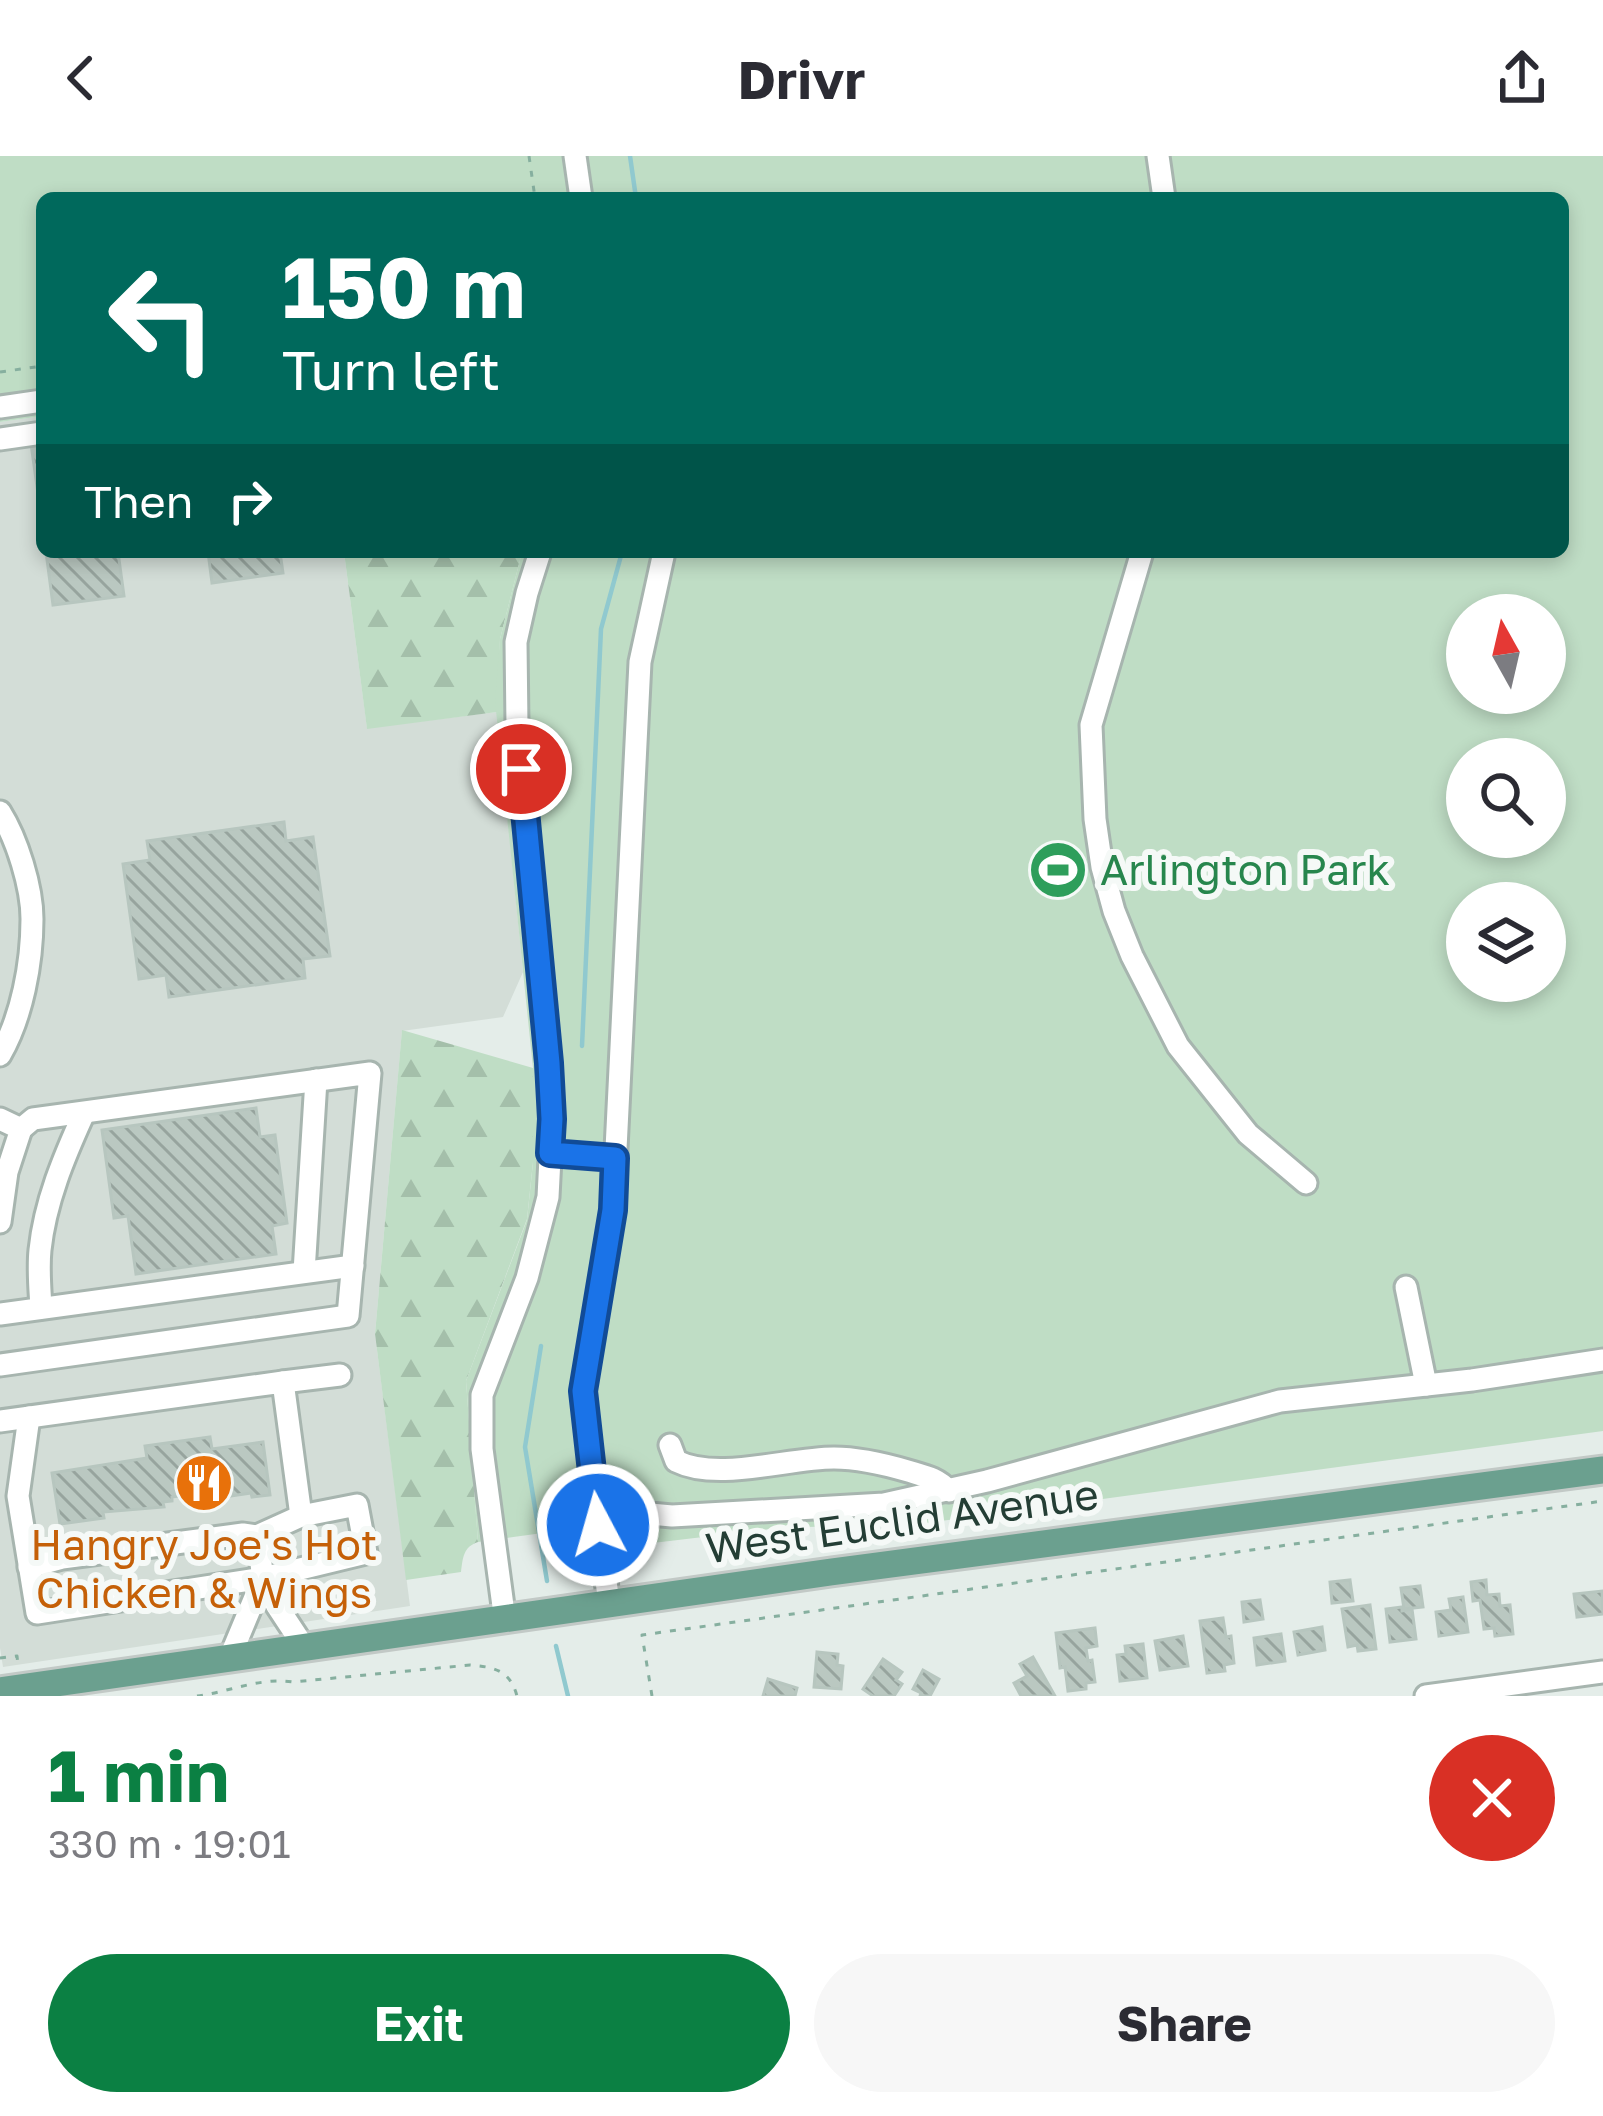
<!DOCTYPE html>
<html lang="en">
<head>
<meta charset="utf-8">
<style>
	body { margin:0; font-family:"Golos Text",sans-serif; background:#f7f7f7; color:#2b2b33; height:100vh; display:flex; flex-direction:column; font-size:45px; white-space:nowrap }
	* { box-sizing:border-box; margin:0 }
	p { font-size:39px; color:#7c7c81 }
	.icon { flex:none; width:66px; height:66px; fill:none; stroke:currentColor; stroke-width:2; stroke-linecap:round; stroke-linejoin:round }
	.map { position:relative; height:1540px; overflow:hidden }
	.side { display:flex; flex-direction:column; background:#fff; flex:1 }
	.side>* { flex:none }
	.guide { position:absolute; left:36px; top:36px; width:1533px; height:366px; border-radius:18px; box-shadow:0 6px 18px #0003; background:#00695c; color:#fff; overflow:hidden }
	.needle { width:78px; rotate:352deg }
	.buttons { position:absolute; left:1446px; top:438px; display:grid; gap:24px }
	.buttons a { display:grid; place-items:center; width:120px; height:120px; border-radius:50%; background:#fff; box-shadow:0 6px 18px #0003; font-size:60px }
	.pin { position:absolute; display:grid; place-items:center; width:102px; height:102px; color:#fff; margin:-51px; border:6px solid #fff; border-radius:50%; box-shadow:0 3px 12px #0007 }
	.me { position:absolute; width:132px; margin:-66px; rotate:354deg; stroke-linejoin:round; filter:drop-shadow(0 0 9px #0008) }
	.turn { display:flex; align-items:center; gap:42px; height:252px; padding:0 48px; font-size:54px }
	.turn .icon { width:156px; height:156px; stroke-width:2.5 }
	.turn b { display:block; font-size:84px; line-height:102px }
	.then { display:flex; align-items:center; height:114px; padding:0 48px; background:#0003; gap:24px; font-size:45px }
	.round { display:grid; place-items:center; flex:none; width:126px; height:126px; border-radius:63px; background:#f7f7f7 }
	.headline { display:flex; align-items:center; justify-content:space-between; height:204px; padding:0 48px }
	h1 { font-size:72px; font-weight:700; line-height:90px; color:#0b8043 }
	.cta { display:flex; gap:24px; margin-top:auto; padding:24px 48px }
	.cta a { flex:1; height:138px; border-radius:72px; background:#0b8043; color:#fff; font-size:48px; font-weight:700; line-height:138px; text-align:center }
	.cta a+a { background:#f7f7f7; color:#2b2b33 }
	header { display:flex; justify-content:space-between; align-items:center; height:156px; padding:0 48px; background:#fff; font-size:54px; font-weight:700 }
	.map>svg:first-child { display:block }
	.built { fill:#d3ddd7 }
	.forest { fill:url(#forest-firs) }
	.garden { fill:#bfddc5; fill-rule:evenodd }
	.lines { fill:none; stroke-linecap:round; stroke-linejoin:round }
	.stream { stroke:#90c9cf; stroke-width:4.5 }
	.building { fill:url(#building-back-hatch); stroke:#b7c6bf; stroke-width:3 }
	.minor-casing { stroke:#a7b5af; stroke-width:27 }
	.major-casing { stroke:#c2c9c6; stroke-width:33 }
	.path { stroke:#86af9f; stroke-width:3; stroke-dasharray:6 9; stroke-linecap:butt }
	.minor { stroke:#fff; stroke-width:21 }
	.major { stroke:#6ba08f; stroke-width:27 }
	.route-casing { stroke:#114b97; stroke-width:30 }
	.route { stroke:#1a73e8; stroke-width:21 }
	.labels { text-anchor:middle; stroke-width:12; stroke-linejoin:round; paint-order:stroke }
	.leisure-label { font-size:42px; fill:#27864d; stroke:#f5f9f7; text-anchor:start }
	.street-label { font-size:42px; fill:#243e35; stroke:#f5f9f7 }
	.food-label { font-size:42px; fill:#c56008; stroke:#f5f9f7 }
</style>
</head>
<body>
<header><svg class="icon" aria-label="back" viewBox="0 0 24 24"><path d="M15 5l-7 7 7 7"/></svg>Drivr<svg class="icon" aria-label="share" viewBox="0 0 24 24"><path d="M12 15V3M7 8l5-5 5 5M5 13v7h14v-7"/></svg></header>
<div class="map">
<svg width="1603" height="1540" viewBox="0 0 1603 1540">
	<defs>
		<pattern id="forest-firs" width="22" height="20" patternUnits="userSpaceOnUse" patternTransform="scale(3)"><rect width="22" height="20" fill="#bfddc5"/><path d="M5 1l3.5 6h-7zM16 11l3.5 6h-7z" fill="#a4bfaa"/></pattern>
		<pattern id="building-back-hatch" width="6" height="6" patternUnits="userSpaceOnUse" patternTransform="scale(3)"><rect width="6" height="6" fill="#bac8c1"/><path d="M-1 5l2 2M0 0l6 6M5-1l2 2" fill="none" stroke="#97a49e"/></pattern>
	</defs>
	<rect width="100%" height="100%" fill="#e4ede9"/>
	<path class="built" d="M42,260V396H344L367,572L497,556L523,816L503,861L402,875L375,1178L410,1450L3,1511L0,1492V266Z"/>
	<g class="forest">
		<path d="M344,396H522L500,483L497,556L367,573Z"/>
		<path d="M402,874L533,912V1006L527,1063L466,1225L478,1386C463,1391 463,1402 461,1416L406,1424L375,1178Z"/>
	</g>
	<path class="garden" d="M0,0H1603V1275L926,1367L778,1372L636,1389C631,1376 629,1369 615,1367L478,1386L466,1225L527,1064L533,1006V912L495,545L500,483L522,396H1563V42H42V260L0,266ZM1467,459H1545V537H1467ZM1467,603H1545V681H1467ZM1467,747H1545V825H1467Z"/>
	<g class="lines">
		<g class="stream">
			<path d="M630,0L636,42"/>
			<path d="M582,890L601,473L622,396"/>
			<path d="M541,1190L525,1291L547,1425"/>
			<path d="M556,1490L568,1540"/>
		</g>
	</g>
	<g class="building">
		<path d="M42,286V366L31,288Z"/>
		<path d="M46,396H118L124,440L53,449Z"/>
		<path d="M208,396H280L283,417L212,427Z"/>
		<path d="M284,666L286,685L313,681L330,800L303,803L305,822L169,841L166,819L139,823L123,708L150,704L147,685Z"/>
		<path d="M256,952L260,981L275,979L287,1067L272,1070L276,1098L136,1118L128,1060L114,1062L102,974Z"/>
		<path d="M210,1281L212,1293L263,1286L270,1339L252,1341L251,1337L217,1342L216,1332L194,1335V1338L172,1341V1345L163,1346L164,1351L103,1356L104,1362L60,1368L52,1317L147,1302L145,1290Z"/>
		<path d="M1350,1424L1353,1445L1332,1447L1330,1426Z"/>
		<path d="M1486,1424L1487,1439L1499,1438L1500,1450L1510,1449L1513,1478L1495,1480L1494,1472L1484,1473L1480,1444L1473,1445L1471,1426Z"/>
		<path d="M1420,1430L1423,1451L1404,1453L1401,1432Z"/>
		<path d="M1602,1435L1603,1458L1577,1461L1574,1438Z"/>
		<path d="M1463,1441L1468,1476L1439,1480L1436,1456L1451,1454L1449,1443Z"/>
		<path d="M1260,1444L1263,1463L1244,1466L1242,1446Z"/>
		<path d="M1370,1449L1376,1493L1358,1495L1357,1489L1348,1491L1342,1453Z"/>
		<path d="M1402,1451V1455L1412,1453L1416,1483L1390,1486L1386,1453Z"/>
		<path d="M1223,1462L1226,1481L1231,1480L1234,1507L1224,1509L1225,1515L1207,1517L1200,1465Z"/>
		<path d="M1322,1471L1325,1494L1298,1499L1294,1476Z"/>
		<path d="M1095,1472L1097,1490L1086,1492L1088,1505L1092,1504L1095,1526L1086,1527V1533L1068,1535L1065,1511L1060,1512L1056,1477Z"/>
		<path d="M1281,1478L1285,1505L1257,1509L1254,1482Z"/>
		<path d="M1183,1480L1188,1510L1160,1514L1155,1485Z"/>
		<path d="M1143,1488L1147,1522L1120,1525L1117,1499L1126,1498L1125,1490Z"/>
		<path d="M817,1496L838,1498L837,1509L843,1510L841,1533L814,1531Z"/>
		<path d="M1033,1501L1055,1540H1021L1014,1527L1027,1520L1020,1508Z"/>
		<path d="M883,1503L902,1516L896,1524L902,1528L894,1540H873L863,1533Z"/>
		<path d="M923,1514L939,1523L930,1540H920L921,1537L913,1533Z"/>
		<path d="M768,1523L797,1532L795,1540H763Z"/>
	</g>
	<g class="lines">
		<defs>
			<g id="minor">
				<path d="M575,0L581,42"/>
				<path d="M1158,0L1164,42"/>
				<path d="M0,251L42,245"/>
				<path d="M0,283L42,277"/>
				<path d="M1142,396L1091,569L1095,663L1102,711L1114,755L1132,800L1178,890L1248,978L1306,1027"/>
				<path d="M0,656C17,683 32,731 32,763C32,807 22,861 0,899"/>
				<path d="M0,963L21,973L7,1016L0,1066"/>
				<path d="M551,997L615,1002"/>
				<path d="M304,1116L316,924"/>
				<path d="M1406,1131L1426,1229"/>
				<path d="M41,1152C40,1133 38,1113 40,1094C45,1046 64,1001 84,957"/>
				<path d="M0,1158L353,1110"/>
				<path d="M0,1209L348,1160L370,917L33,963L21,973"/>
				<path d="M283,1226L340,1219"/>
				<path d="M29,1261L18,1340L37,1457L263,1422L366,1397L357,1349L301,1360"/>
				<path d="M0,1265L283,1226L301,1360L257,1380L263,1422L277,1450L304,1491"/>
				<path d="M670,1289L676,1305C718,1326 787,1302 834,1302C859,1302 884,1308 908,1315C925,1320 937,1322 949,1335"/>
				<path d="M595,1332L650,1358L672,1360L884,1348L987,1325L1280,1245L1472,1224L1603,1204"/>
				<path d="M29,1411L62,1402L243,1378L257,1380"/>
				<path d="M609,1449L583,1235L613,1054L640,506L664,396"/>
				<path d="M505,1465L482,1293V1239L527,1122L548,1041L552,963L538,784L517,570L516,486L527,437L540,396"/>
				<path d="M230,1501L263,1422"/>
				<path d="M1426,1540L1603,1516"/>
			</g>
			<path id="major" d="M0,1535L831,1416L1603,1314"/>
		</defs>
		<use href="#minor" class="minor-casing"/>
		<use href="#major" class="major-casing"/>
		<g class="path">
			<path d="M529,0L535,42"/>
			<path d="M0,216L42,210"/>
			<path d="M0,1502L17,1500L18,1509"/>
			<path d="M197,1540C229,1536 260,1521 293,1526L470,1509C494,1511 510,1514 517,1540"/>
			<path d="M652,1540L642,1479L1603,1345"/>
		</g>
		<use href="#minor" class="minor"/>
		<use href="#major" class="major"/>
	</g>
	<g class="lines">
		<defs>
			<path id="route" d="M521,613L549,907L552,963L550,997L615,1002L613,1054L583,1235L598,1369"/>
		</defs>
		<use href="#route" class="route-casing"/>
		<use href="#route" class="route"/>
	</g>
	<defs>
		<symbol id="stadium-disc" viewBox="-11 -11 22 22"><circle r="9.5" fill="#2e9e5b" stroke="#f5f9f7"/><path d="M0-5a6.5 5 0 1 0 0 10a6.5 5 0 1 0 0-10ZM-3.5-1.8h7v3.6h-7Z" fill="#fff"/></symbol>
		<symbol id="restaurant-disc" viewBox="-11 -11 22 22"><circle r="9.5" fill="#e8710a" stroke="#f5f9f7"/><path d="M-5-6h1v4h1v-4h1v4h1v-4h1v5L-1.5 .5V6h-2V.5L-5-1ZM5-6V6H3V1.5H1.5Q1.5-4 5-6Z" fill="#fff"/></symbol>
	</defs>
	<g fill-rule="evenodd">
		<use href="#stadium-disc" x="1025" y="681" width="66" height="66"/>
		<use href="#restaurant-disc" x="171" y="1294" width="66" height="66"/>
	</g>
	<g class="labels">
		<g class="leisure-label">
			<text x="1100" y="729">Arlington Park</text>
		</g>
		<g class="street-label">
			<text transform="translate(902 1365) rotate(-8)" y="15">West Euclid Avenue</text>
		</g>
		<g class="food-label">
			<text x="204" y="1404">Hangry Joe's Hot<tspan x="204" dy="48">Chicken &amp; Wings</tspan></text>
		</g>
	</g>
</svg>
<div class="buttons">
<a><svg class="needle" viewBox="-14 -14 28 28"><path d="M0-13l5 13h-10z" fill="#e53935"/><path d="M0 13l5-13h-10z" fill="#7c7c81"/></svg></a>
<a><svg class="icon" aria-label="search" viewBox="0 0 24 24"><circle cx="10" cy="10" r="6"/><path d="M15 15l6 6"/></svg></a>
<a><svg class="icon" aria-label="layers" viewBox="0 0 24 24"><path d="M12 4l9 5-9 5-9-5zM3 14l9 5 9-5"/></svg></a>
</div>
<div class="pin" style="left:521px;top:613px;background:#d93025"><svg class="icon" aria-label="arrive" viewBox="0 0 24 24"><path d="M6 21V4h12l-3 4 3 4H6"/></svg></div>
<svg class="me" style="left:598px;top:1369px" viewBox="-20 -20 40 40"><circle r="17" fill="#1a73e8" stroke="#fff" stroke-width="3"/><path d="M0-11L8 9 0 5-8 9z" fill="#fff"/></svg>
<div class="guide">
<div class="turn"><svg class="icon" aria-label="left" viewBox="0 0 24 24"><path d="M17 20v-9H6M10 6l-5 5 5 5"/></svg><div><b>150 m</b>Turn left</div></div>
<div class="then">Then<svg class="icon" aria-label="right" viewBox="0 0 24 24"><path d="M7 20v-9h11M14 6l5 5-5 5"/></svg></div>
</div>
</div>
<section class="side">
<div class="headline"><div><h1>1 min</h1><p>330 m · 19:01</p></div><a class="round" style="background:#d93025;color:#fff"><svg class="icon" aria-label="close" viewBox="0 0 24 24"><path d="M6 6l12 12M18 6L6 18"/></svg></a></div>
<div class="cta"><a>Exit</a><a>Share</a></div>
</section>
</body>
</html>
